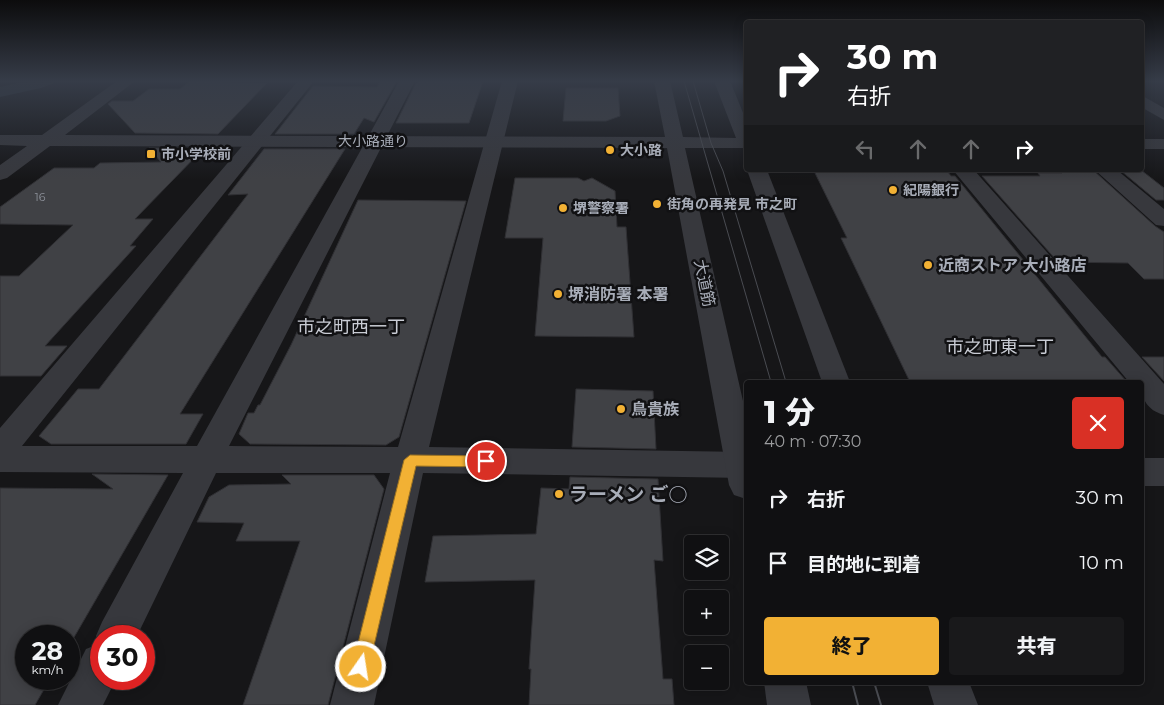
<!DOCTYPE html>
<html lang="ja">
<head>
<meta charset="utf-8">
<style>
	body { margin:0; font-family:Montserrat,"Noto Sans JP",sans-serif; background:#19191b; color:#f1f3f6; height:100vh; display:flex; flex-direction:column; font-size:19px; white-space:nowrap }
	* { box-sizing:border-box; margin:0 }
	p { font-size:16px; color:#9c9d9f }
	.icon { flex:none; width:28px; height:28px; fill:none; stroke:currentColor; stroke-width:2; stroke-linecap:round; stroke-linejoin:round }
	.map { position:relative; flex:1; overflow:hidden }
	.sheet { position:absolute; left:744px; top:380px; width:400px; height:305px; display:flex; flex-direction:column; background:#101012; border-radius:5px; box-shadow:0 2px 12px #0003,0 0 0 1px #303032 }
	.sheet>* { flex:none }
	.guide { position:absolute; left:744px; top:20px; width:400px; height:152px; border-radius:5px; box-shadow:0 2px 12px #0003,0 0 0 1px #303032; background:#202124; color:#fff; overflow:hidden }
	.buttons { position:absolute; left:684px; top:535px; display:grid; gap:10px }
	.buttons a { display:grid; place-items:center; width:45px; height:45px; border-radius:5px; background:#101012; box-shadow:0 2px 12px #0003,0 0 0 1px #303032; font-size:25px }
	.speed { position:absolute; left:15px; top:625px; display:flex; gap:10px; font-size:25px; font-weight:700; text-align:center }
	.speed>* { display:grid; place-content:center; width:65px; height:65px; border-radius:50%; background:#101012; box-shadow:0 2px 12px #0003,0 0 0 1px #303032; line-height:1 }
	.speed small { font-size:12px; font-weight:400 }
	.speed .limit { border:8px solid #d22; background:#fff; color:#111 }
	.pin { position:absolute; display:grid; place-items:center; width:42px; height:42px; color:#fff; margin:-21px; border:2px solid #fff; border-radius:50%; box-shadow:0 1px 5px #0007 }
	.me { position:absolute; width:55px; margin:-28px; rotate:13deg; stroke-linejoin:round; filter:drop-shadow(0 0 4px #0008) }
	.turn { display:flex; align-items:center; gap:18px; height:105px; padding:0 20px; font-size:22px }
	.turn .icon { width:65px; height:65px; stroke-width:2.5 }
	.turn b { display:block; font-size:35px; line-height:42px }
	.lanes { display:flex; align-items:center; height:48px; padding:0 20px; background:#0003; justify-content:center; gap:25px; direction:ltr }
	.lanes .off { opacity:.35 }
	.round { display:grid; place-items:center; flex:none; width:52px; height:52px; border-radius:5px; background:#19191b }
	.head { display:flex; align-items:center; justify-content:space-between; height:85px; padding:0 20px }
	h1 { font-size:30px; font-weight:800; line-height:38px }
	.action { display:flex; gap:10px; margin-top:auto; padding:10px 20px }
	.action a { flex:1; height:58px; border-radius:5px; background:#f2b134; color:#111; font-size:20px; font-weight:800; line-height:58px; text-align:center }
	.action a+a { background:#19191b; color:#f1f3f6 }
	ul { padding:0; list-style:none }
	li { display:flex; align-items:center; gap:15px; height:65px; padding:0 20px }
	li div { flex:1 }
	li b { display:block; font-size:19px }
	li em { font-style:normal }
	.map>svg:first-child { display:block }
	.water { fill:#2c353c }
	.building { fill:#404145; stroke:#303034 }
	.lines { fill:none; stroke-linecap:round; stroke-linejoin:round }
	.pedestrian { fill:#37383d; fill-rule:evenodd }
	.minor { fill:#37383d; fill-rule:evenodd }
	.tertiary { fill:#37383d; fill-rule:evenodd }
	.tram-far1 { stroke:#4a4c52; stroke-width:1 }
	.tram { stroke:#4a4c52; stroke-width:2 }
	.route { fill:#f2b134; stroke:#9d7322 }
	.poi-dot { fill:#f2b134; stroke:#111113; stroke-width:2 }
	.labels { text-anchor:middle; stroke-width:5; stroke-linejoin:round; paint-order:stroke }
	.far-number-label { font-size:11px; fill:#8e929b }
	.far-street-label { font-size:14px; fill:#a8adb8; stroke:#111113 }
	.far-poi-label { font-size:14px; font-weight:bold; fill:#a8adb8; stroke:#111113; text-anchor:start }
	.poi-label { font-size:16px; font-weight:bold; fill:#a8adb8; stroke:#111113; text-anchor:start }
	.street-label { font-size:16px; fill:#a8adb8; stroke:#111113 }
	.neighbourhood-label { font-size:18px; fill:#c9ccd4; stroke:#111113 }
	.near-poi-label { font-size:19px; font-weight:bold; fill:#a8adb8; stroke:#111113; text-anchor:start }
</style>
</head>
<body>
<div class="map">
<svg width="1164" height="705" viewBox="0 0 1164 705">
	<rect width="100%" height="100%" fill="#161618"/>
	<path class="water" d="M27,81H59L41,88L0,97V87Z"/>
	<g class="building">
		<path d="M190,81L267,83L218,134L135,133L108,104L112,101H133L149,89H180Z"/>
		<path d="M380,81H397L374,122L364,118L354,134H275L313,86L377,87Z"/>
		<path d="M417,81H483L469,123H396Z"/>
		<path d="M566,88H618L620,116L606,121H563Z"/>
		<path d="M149,148H204L135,219H153L130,246H136L45,346H67L41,376H0V276H19L73,225L0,224V207L54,168H94L100,163L161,162Z"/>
		<path d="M264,149H345L180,414H203L186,444H51L39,436L78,389H99L248,194L228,195Z"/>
		<path d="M1058,170H1093L1155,226L1164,232V279H1144L1128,263L1058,262L982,176H1040L1038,173H1062Z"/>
		<path d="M1120,170H1141L1164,188V200H1156Z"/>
		<path d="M814,171L948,172L951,176H955L1102,357H1105L1127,382H910L841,238H847Z"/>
		<path d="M515,178H578L584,181L592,178L615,191L617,227H626L634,337L535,336L543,238H505Z"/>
		<path d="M358,200L466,201L399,437L386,445L250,444L239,434L248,413H254L258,405H260L291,345Z"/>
		<path d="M1142,357H1164V381Z"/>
		<path d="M576,389L653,391L656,449L572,447Z"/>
		<path d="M92,474L168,475L69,646V636H26V679H50L35,705H0V488L113,489Z"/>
		<path d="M282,475H374L384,489L328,705H243L300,541H236L244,523L197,522L209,497L229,485L291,484Z"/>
		<path d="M570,477L658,479L663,561L654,560L663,679H672L674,705H529L531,669H529L535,580L425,582L433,536L536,534L541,488L569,489Z"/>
	</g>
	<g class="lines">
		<path class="pedestrian" d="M1095,170H1117L1164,209V226L1156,225Z"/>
		<g class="minor">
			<path d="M298,81H314L22,446H197L399,81H415L229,446L398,447L502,81H518L429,447L746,452V478L423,473L374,705H330L390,473H216L137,636H101V679H116L103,705H58L86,649L99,644L96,636L102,622L183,473L0,472V428Z"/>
			<path d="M1141,95L1164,108V120L1141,107Z"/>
			<path d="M953,170H974L1164,384V415C1147,410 1141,399 1141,382H1129Z"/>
			<rect x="1141" y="458" width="23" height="28"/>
		</g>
		<g class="tertiary">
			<path d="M117,81H135L65,135L665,137L654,81H670L683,137L736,138L714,81H730L746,120V148H685L746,414V499L734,495L729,485L667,148L50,146L7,178L0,180V165L27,146L0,145V135H42Z"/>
			<rect x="1141" y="139" width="23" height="10"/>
			<path d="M747,170H767L850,382H822Z"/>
			<path d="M764,682H806L811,705H767Z"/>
			<path d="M927,682H969L978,705H934Z"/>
		</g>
		<g class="tram-far1">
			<path d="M684,81L771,382"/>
			<path d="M693,81L711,143L723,171L786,382"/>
		</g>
		<g class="tram">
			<path d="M852,682L858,705"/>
			<path d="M874,682L881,705"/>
		</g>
	</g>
	<linearGradient id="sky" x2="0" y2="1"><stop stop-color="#0c0c0d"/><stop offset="0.45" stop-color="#363c48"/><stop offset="1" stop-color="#363c48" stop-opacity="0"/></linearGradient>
	<rect width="1164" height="180" fill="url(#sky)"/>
	<path class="route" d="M410,455L486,456L491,457L493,461L491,465L486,467L416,466L369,667L367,673L361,676L355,673L352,667L404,460Z"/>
	<g class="poi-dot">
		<circle cx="610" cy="150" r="5"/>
		<rect x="146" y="149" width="10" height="10" rx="2.5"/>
		<circle cx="893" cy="190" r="5"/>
		<circle cx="657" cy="204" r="5"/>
		<circle cx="563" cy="208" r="5"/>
		<circle cx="928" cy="265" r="5"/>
		<circle cx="558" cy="294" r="5"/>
		<circle cx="621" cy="409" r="5"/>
		<circle cx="559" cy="494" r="5"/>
	</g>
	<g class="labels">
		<g class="far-number-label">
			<text x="40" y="201">16</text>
		</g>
		<g class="far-street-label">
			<text x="373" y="146">大小路通り</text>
		</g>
		<g class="far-poi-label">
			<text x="620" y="155">大小路</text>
			<text x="161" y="159">市小学校前</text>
			<text x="903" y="195">紀陽銀行</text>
			<text x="667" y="209">街角の再発見 市之町</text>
			<text x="573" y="213">堺警察署</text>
		</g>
		<g class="poi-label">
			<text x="938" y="271">近商ストア 大小路店</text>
			<text x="568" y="300">堺消防署 本署</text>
			<text x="631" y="415">鳥貴族</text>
		</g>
		<g class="street-label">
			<text transform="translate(705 283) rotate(78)" y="6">大道筋</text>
		</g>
		<g class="neighbourhood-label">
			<text x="351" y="333">市之町西一丁</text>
			<text x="1000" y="353">市之町東一丁</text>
		</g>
		<g class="near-poi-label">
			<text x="569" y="501">ラーメン ご○</text>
		</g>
	</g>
</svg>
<div class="buttons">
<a><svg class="icon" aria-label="layers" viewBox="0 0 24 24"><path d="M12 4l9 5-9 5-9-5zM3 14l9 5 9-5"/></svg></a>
<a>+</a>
<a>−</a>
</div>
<div class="speed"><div>28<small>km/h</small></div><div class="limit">30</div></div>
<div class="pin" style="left:486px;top:461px;background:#d93025"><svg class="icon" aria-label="arrive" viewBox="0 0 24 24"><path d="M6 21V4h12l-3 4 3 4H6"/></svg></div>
<svg class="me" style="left:361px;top:667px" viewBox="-20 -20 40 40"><circle r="17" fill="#f2b134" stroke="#fff" stroke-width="3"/><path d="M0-11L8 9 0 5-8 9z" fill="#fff"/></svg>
<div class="guide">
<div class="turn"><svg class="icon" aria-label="right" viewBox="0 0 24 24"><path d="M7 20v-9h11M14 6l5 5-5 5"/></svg><div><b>30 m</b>右折</div></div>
<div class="lanes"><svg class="icon off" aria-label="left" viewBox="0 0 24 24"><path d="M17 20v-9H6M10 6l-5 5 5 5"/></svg><svg class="icon off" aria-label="ahead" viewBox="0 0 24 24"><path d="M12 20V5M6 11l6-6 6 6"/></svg><svg class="icon off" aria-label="ahead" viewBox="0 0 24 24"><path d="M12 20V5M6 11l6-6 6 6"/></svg><svg class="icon" aria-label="right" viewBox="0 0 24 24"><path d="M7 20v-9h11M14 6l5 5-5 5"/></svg></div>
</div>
<section class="sheet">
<div class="head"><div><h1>1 分</h1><p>40 m · 07:30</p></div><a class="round" style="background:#d93025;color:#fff"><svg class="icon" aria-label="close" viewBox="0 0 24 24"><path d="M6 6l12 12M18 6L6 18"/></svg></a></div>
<ul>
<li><svg class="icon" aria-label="right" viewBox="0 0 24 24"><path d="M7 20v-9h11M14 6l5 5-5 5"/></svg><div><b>右折</b></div><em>30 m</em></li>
<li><svg class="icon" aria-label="arrive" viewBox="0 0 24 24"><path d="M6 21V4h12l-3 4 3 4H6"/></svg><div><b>目的地に到着</b></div><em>10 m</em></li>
</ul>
<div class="action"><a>終了</a><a>共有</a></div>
</section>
</div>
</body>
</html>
